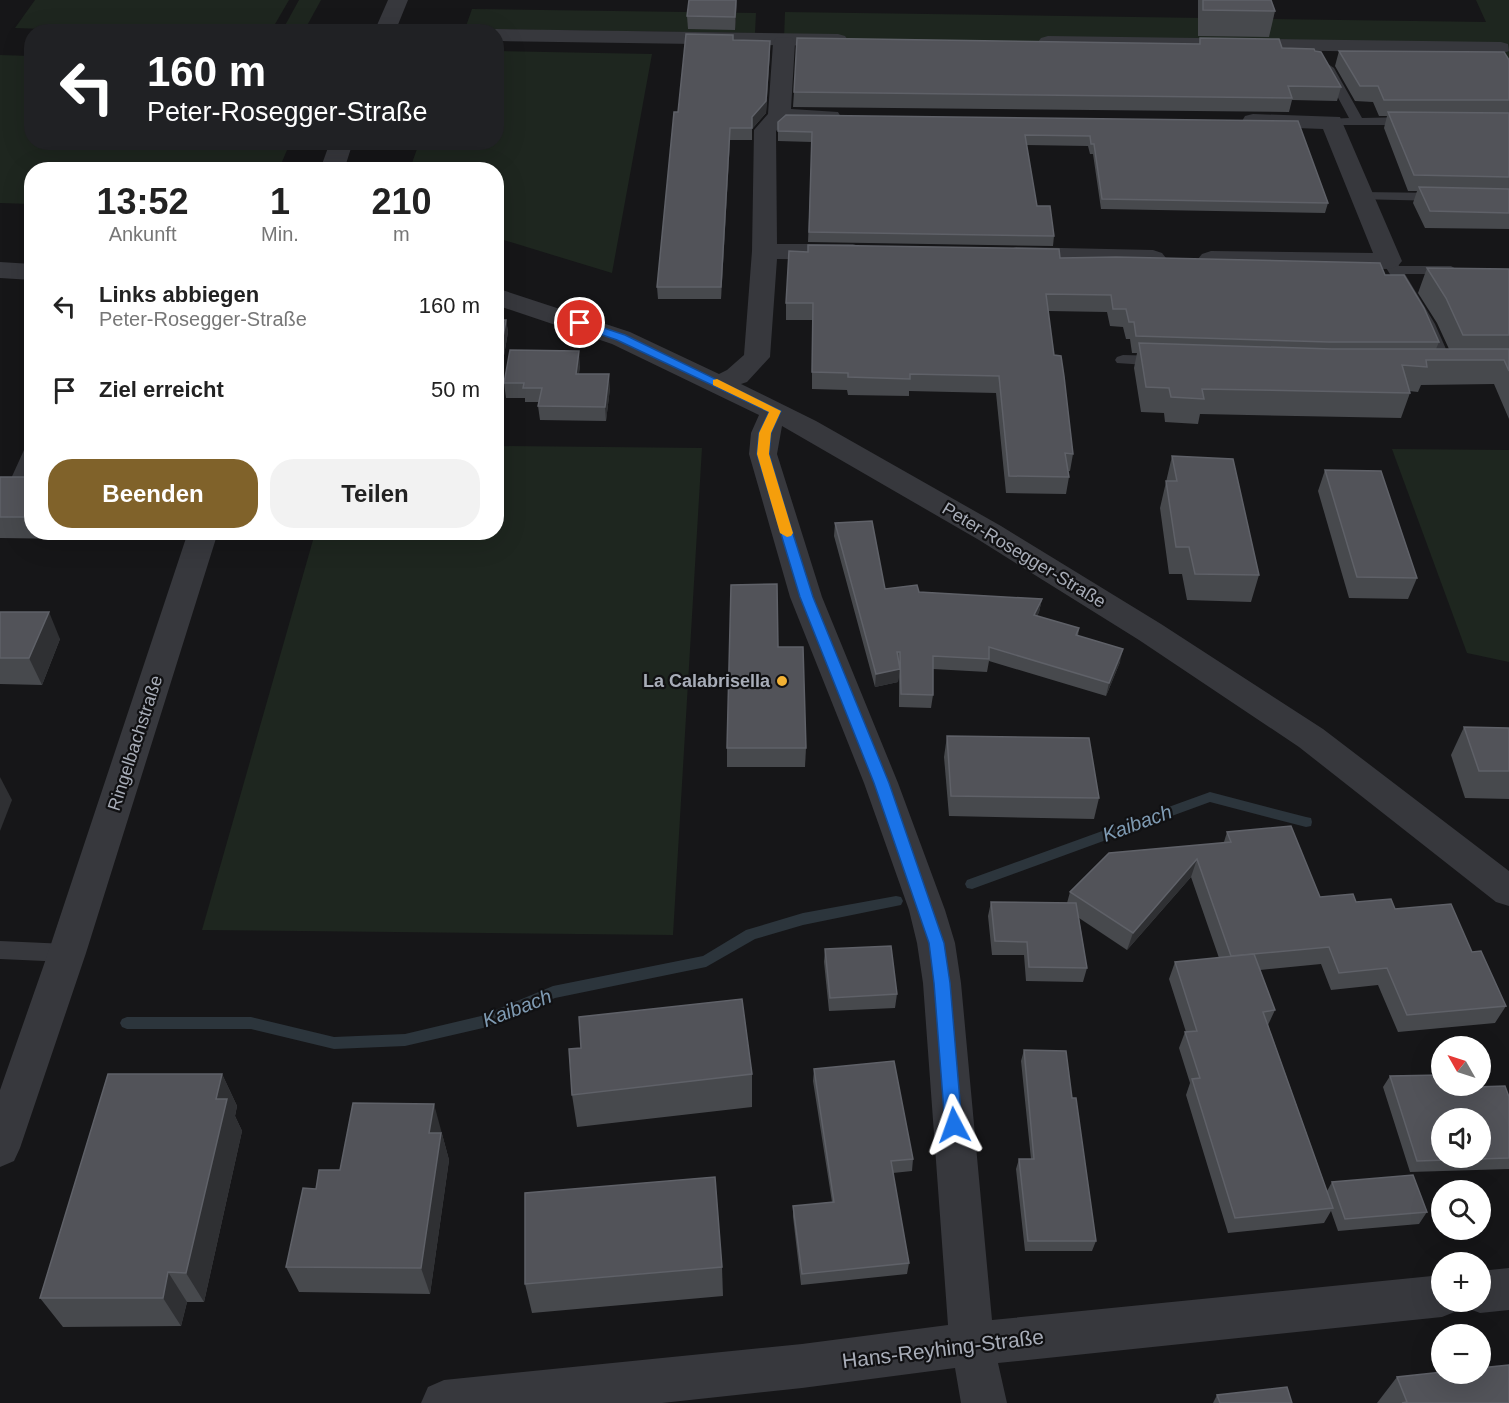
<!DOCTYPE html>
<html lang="de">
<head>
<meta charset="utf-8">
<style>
	body { margin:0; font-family:Arial,sans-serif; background:#f2f2f2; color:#222; height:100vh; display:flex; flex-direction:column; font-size:22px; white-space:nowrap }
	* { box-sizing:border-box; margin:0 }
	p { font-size:20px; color:#767676 }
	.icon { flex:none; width:33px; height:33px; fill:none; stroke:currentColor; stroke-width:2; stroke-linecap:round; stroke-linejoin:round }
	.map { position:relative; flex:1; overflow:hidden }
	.drawer { position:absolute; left:24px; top:162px; width:480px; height:378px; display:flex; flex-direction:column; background:#fff; border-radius:24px; box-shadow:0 6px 24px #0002 }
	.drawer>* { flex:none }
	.hud { position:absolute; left:24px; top:24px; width:480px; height:126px; border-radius:24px; box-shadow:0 6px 24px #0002; background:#202124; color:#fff; overflow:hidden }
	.needle { width:39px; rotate:309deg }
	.controls { position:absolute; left:1431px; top:1036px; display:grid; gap:12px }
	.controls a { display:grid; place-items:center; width:60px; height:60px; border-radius:50%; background:#fff; box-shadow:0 6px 24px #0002; font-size:30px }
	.pin { position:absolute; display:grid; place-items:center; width:51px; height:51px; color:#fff; margin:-26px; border:3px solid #fff; border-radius:50%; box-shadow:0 2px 6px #0007 }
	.me { position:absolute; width:66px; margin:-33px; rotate:356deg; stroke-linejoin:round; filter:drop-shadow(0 0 4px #0008) }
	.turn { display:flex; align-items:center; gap:21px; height:126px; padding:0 24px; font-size:27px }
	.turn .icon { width:78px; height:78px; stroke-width:2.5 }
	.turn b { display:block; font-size:42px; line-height:51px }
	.eta { display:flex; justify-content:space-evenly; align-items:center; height:102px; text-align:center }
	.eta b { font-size:36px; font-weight:700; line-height:42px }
	.cta { display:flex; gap:12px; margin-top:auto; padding:12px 24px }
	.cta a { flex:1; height:69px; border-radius:24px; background:#80622a; color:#fff; font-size:24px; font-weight:700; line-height:69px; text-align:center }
	.cta a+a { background:#f2f2f2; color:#222 }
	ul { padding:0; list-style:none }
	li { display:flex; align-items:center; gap:18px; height:84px; padding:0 24px }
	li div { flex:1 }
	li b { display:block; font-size:22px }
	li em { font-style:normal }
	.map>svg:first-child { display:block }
	.green { fill:#1e261f }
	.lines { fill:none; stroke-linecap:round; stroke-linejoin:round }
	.stream { fill:#2c353c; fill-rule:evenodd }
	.service { fill:#37383d; fill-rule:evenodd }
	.pedestrian { fill:#37383d; fill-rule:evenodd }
	.minor { fill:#37383d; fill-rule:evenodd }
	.wall { fill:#47494d }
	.shaded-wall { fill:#2f3033 }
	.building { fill:#525359; stroke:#5f6168; stroke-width:1.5; fill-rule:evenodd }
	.route { fill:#1a73e8; stroke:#114b97; stroke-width:1.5 }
	.slow { fill:#f59e0b }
	.poi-dot { fill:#f2b134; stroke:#111113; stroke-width:2 }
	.labels { text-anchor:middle; stroke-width:4.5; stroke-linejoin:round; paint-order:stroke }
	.street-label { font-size:18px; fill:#a8adb8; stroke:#111113 }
	.poi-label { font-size:18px; font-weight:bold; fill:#a8adb8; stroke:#111113; text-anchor:end }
	.water-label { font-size:20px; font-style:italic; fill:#7f9bb3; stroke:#111113 }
	.near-street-label { font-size:21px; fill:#a8adb8; stroke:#111113 }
</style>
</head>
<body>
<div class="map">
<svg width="1509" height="1403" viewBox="0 0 1509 1403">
	<rect width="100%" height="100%" fill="#161618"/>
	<g class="green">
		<path d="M35,0H289L271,31L134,32L15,28Z"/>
		<path d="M299,0H321L304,31H282Z"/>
		<path d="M1476,0H1509V60L1501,48L784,39L785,12L1486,22Z"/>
		<path d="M472,9L756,13L755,33L465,29Z"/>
		<path d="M497,51L652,54L612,273L497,238L496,170L410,169L419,143L496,142Z"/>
		<path d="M0,55L31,56L32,142L290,143L279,169L32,170L31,204L0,203Z"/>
		<path d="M497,446L702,448L673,935L202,930L315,533L496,532Z"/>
		<path d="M1392,449L1509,450V662L1467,653Z"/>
	</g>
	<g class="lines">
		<g class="stream">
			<path d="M1210,792L1306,817L1311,818L1312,822L1311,826L1306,827L1210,802L972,889L967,888L965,884L967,880Z"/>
			<path d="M896,896L901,897L903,901L901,905L803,925L755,939L706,967L555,998L483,1028L405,1046L334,1049L251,1029H127L122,1027L120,1023L122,1019L127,1017H251L334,1037L405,1034L481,1016L553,986L703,956L746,930L803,913Z"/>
		</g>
		<g class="service">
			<path d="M1328,64L1334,68L1362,118L1410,117L1417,121L1410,125H1327L1325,122L1327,119L1349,118L1322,68Z"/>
			<path d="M1361,192L1440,193L1447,197L1440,201L1356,199L1354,196L1356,193Z"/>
			<path d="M1389,257L1394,258L1399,266H1451L1458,270L1451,274H1405L1435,324L1453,365L1451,368L1445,370L1437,365L1420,324L1382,261Z"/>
			<path d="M1123,355L1161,356L1169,361L1161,366L1117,363L1115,360L1117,357Z"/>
			<path d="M32,445C32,460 32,473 24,487H12L9,483L24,450L26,446Z"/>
			<path d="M0,941L67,944L75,946L78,953L75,960L67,962L0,959Z"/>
		</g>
		<g class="pedestrian">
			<path d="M496,29L838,34L845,36L848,40L845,44L838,46L496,41V32H489Z"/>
			<path d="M1048,36L1501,42L1508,44L1509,51L1501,54L1041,46L1038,42L1041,38Z"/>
		</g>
		<g class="minor">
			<path d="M388,0H408L395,32H374Z"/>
			<path d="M784,37L792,38L795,43L791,109L838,112L841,117L838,122L830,124L785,123L776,131L777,244H853L862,247L866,252L862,257L853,260L777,259L770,357L747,382L741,384L816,421L1001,526L1161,624L1323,729L1509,871V906L1496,902L1299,747L1139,640L979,540L782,426L777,454L822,597L898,783L945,910L955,943L961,983L992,1320L1442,1275V1302H1461L1457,1311L1442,1317L998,1363L1007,1403H961L955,1368L802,1388L662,1403H421L428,1387L444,1380L802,1344L948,1325L923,983L917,943L909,910L864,783L790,597L749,454L751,433L759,415L612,344L496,305V288L630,332L719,374L727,370L744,355L752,251L754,130L768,114L773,43L776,38Z"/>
			<path d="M1253,114L1340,117L1402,261L1398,266L1389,269L1211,267L1202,264L1198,259L1202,254L1211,251L1373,253L1323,129L1245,126L1242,121L1245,116Z"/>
			<path d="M330,142H353L344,170H320Z"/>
			<path d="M1016,247L1153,250L1162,253L1166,258L1162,263L1153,266L1016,263L1007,260L1003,255L1007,250Z"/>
			<path d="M0,262L32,264V280L0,278Z"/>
			<path d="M188,532H218L86,953L20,1148L14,1161L0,1167V1090L48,953Z"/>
			<path d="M1509,1268V1310L1480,1313L1465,1307L1463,1302H1480V1271Z"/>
		</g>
	</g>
	<g class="wall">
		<path d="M737,0L735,30L688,29L687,16Z"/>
		<path d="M1198,0H1271L1275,11L1269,37L1198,36Z"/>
		<path d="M1200,38L1315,51L1341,87L1337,101L1292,100L1289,112L793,107L794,92L1199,44Z"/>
		<path d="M734,40L770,52L766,113L752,129V140H730L721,299H658L657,287L678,112Z"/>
		<path d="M1339,51L1509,60V229L1425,228L1413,203L1417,191H1408L1384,128L1387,116H1379L1373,102L1355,101L1335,66Z"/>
		<path d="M1298,121L1328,203L1325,213L1101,209L1093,154H1090L1088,146L1026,145L1037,206L1054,236L1053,246L808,242L812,142L778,141V122Z"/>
		<path d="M1060,258L1385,275L1439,342L1436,349H1449L1437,323L1418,293L1427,268L1509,269V419L1494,384L1421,385L1418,392L1409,391L1410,393L1401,418L1200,414L1198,424L1165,422L1164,413L1141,412L1134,368L1137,353H1132L1130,339H1126L1123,327L1110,326L1107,312L1048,311L1054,355L1073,454L1070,471H1068L1069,477L1066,494L1006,493L996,393L909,391V396L848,395L847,390L812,389V320H786V303Z"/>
		<path d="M496,320H506L508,332L502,367H496Z"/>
		<path d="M580,365L579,374L610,388L606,421L540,420L538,406L539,402H525V398H506L504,383Z"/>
		<path d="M1172,456L1259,575L1251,602L1187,600L1182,574H1169L1160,508Z"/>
		<path d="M32,465V532H75L73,539L0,538V477H26Z"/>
		<path d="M1325,470L1417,578L1408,599L1349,598L1318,491Z"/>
		<path d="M835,523L885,589L919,592L1042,599L1039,612L1037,616L1079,628L1078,636L1120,662L1106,696L989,661L987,672L933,669V695L931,708L899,707V673L898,682L875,687L834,536Z"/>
		<path d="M0,612L60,639L42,685L0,684Z"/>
		<path d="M778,647L806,748L805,767H727V748Z"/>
		<path d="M1464,727L1509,728V799L1465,798L1451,755Z"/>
		<path d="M947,736L1099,798L1094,819L949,816L944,757Z"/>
		<path d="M1227,832L1320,897L1356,902L1395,909L1472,952L1506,1006L1495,1023L1398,1032L1378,985L1331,990L1321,964L1260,970L1275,1010L1268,1025L1327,1191L1332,1182L1427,1212L1419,1224L1338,1231L1331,1211L1324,1223L1228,1233L1186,1095L1190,1083L1179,1048L1185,1032H1186L1169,979L1175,962L1219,958L1191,877L1127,950L1079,918L1087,968L1083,982L1026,981L1024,955H992L988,916L991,902L1067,903L1070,892L1224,842Z"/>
		<path d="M825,949L897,994L895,1008L829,1011L824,962Z"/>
		<path d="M581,1048L752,1074V1107L577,1127L572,1095Z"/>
		<path d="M1024,1050L1072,1098L1096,1241L1092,1251H1025L1016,1169L1019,1159H1031L1021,1061Z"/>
		<path d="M814,1069L913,1159L912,1171L893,1173L909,1263L907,1274L801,1285L793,1217V1206L832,1202L813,1081Z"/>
		<path d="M222,1074L237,1106L235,1116L242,1131L204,1302H187L181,1326L63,1327L40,1298Z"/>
		<path d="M1390,1076L1445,1088L1509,1097V1169L1410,1172L1383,1087Z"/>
		<path d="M442,1132V1134L449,1160L430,1294L299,1292L286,1267L316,1189L340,1170Z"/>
		<path d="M722,1267L723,1296L532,1313L525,1284Z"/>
		<path d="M1397,1377L1509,1403H1377Z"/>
		<path d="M1217,1395L1292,1403H1213Z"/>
	</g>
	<g class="shaded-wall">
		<path d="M736,0H737L735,30V17Z"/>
		<path d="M770,41L766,113L752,129V140V117Z"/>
		<path d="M730,128V140L721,299V287Z"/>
		<path d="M506,320L508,332L502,367L500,354Z"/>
		<path d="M579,351L580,365L577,388L576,374Z"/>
		<path d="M609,374L610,388L606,421L605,407Z"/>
		<path d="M70,532H75L73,539Z"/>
		<path d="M1042,599L1039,612L1032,628L1034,615Z"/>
		<path d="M49,612L60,639L42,685L29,658Z"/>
		<path d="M1123,649L1120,662L1106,696L1109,683Z"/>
		<path d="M900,669L898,682L875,687L876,674Z"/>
		<path d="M0,777L12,800L0,831Z"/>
		<path d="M1197,859L1191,877L1127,950L1133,933Z"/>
		<path d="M222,1074L237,1106L235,1116L242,1131L204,1302L186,1273L216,1099Z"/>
		<path d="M434,1104L449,1160L430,1294L421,1268L429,1133Z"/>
		<path d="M168,1272L187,1302L181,1326L163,1298Z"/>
	</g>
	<g class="building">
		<path d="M689,0H736L735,17L687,16Z"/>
		<path d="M1203,0H1271L1275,11L1203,10Z"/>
		<path d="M686,34L733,35V40L770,41L766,101L752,117V128H730L721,287H657L674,112H678Z"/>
		<path d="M797,38L1200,44V38L1279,39L1282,48L1314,49L1315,51L1321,52L1341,87L1288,86L1292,98L794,92Z"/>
		<path d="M1339,51L1504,52L1509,60V100H1384L1378,86H1360Z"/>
		<path d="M1388,112L1509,113V177L1414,175Z"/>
		<path d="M786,115L1298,121L1328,203L1102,199L1094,144H1091L1090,136L1025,135L1037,206H1050L1054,236L809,232L812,132L778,131V122Z"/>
		<path d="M1419,187L1509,189V213L1430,211Z"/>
		<path d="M808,245L1059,249L1060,258L1116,257L1380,263L1385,275H1404L1424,308L1439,342H1329L1136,336L1134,322H1129L1126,309H1113L1111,295L1046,294L1054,355L1061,356L1064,376L1073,454L1065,453L1069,477L1009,476L999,376L910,374V379L848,377V373L812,372L813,303H786L789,251L808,252Z"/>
		<path d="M1427,268L1509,269V335H1463L1446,298Z"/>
		<path d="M496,320H506L500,354H496Z"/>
		<path d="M1139,343L1332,349H1509V371L1504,360H1426L1427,367L1402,365L1410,393L1202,389L1204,399L1171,397L1169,388L1146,387Z"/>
		<path d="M510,350L579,351L576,374H609L605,407L538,406L542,388H523L524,383H504Z"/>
		<path d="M1172,456L1233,459L1259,575L1195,574L1189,547H1176L1166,481H1177Z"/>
		<path d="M32,465V517H0V477H26Z"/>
		<path d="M1325,470L1381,471L1417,578L1357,577Z"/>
		<path d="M872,521L885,589L917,585L919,592L1042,599L1034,615L1079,628L1076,635L1123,649L1109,683L989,647V659L933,656V695L901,694L900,652H897L900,669L876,674L835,523Z"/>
		<path d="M777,584L778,647H803L806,748H727L731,585Z"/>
		<path d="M0,612H49L29,658H0Z"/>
		<path d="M1464,727L1509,728V771H1479Z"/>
		<path d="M947,736L1089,738L1099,798L951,796Z"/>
		<path d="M1291,826L1320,897L1353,894L1356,902L1391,899L1395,909L1451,904L1472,952L1481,951L1506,1006L1407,1015L1387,968L1339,973L1329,947L1231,956L1197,859L1133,933L1070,892L1109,853L1231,842L1227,832Z"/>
		<path d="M991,902L1076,903L1087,968L1029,967L1027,942L995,941Z"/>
		<path d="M891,946L897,994L830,998L825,949Z"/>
		<path d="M1254,954L1275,1010L1263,1012L1333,1208L1235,1218L1192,1079L1200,1078L1185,1032L1197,1031L1175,962Z"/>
		<path d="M742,999L752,1074L572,1095L569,1049L581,1048L579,1017Z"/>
		<path d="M1024,1050L1066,1051L1072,1098H1076L1096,1241H1028L1019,1159H1034Z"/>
		<path d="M894,1061L913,1159L891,1161L909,1263L802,1274L793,1206L834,1202L814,1069Z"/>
		<path d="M108,1074H222L216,1099H227L186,1273L168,1272L163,1298H40Z"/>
		<path d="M1441,1075L1442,1086H1445V1088L1505,1086L1509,1097V1158L1417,1161L1390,1076ZM1442,1119H1480V1158H1442Z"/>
		<path d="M353,1103L434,1104L429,1133H441L421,1268L286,1267L303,1188L316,1189L319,1170H340Z"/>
		<path d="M1413,1175L1427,1212L1345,1219L1332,1182Z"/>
		<path d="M715,1177L722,1267L525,1284V1193Z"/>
		<path d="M1509,1365V1403H1402L1407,1402L1397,1377L1442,1372V1374H1480V1368Z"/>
		<path d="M1287,1387L1292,1403H1220L1217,1395Z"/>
	</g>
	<path class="route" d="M580,320L625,335L781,411L771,433L769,454L788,518L813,597L889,783L944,943L950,983L962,1125L960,1130L954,1133L948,1130L945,1125L934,983L929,943L874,783L800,597L757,454L759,433L769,412L617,340L576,326L574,323Z"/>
	<path class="slow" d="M717,379L781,411L771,433L769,454L793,533L791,536L787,537L780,533L757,454L759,433L769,412L713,385V380Z"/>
	<circle class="poi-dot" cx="782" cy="681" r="6"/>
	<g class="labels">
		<g class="street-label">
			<text transform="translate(1024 555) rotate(31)" y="6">Peter-Rosegger-Straße</text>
			<text transform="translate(135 743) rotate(-72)" y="6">Ringelbachstraße</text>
		</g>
		<g class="poi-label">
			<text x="770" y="687">La Calabrisella</text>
		</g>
		<g class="water-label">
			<text transform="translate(1137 823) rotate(-20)" y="7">Kaibach</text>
			<text transform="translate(517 1008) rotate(-21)" y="7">Kaibach</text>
		</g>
		<g class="near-street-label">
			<text transform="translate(943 1349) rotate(-7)" y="7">Hans-Reyhing-Straße</text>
		</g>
	</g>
</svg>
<div class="controls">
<a><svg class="needle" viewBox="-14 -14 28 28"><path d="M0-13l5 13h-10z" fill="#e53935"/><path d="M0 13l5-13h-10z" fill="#767676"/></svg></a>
<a><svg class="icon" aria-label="sound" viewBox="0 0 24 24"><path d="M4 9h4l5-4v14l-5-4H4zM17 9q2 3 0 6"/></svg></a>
<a><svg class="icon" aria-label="search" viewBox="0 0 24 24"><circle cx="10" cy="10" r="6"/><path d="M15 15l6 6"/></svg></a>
<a>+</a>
<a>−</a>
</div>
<div class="pin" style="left:580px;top:323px;background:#d93025"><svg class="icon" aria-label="arrive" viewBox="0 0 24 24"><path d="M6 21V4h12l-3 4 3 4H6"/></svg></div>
<svg class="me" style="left:954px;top:1125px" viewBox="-20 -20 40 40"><path d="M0-17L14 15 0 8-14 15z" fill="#1a73e8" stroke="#fff" stroke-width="4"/></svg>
<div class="hud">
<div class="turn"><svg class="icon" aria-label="left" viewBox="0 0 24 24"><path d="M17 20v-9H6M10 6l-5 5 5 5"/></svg><div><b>160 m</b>Peter-Rosegger-Straße</div></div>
</div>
<section class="drawer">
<div class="eta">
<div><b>13:52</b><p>Ankunft</p></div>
<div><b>1</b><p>Min.</p></div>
<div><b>210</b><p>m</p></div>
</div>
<ul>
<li><svg class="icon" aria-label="left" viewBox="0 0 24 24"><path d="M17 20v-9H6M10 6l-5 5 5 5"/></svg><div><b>Links abbiegen</b><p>Peter-Rosegger-Straße</p></div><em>160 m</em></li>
<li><svg class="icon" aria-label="arrive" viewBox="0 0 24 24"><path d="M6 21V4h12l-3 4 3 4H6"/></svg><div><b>Ziel erreicht</b></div><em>50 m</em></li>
</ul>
<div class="cta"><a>Beenden</a><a>Teilen</a></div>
</section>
</div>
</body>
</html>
